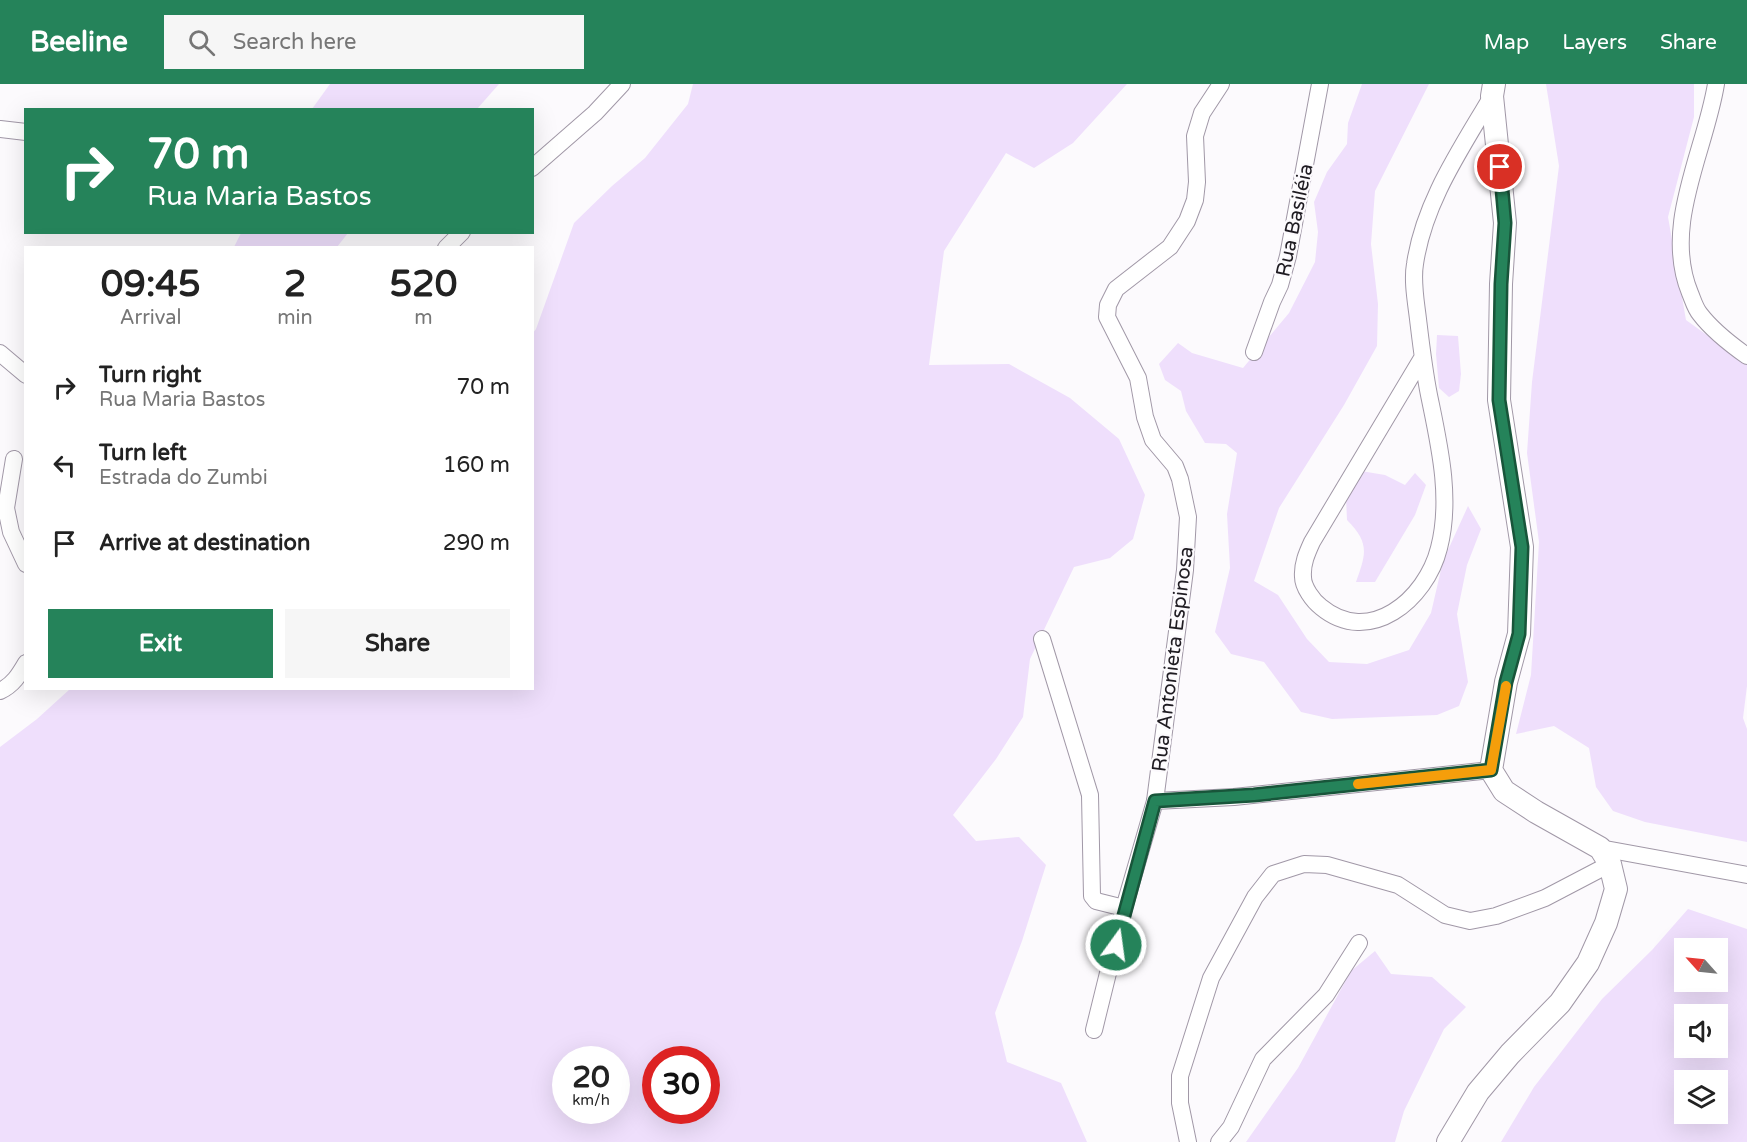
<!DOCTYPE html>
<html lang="en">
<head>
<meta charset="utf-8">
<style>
	body { margin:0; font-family:"Varela Round",sans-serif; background:#f6f6f6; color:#222; height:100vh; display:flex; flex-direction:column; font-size:22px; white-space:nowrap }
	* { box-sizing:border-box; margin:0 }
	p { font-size:20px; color:#767676 }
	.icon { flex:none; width:33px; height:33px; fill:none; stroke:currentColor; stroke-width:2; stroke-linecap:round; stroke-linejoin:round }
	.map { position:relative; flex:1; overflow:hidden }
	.details { position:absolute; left:24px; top:162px; width:510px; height:444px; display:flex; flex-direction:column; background:#fff; border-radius:0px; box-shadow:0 6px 24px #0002 }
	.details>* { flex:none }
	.top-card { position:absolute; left:24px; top:24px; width:510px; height:126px; border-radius:0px; box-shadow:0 6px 24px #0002; background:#25835a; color:#fff; overflow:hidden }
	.needle { width:39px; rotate:297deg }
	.tools { position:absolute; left:1674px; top:854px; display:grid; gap:12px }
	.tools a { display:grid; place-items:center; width:54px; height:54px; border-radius:0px; background:#fff; box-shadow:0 6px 24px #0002; font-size:30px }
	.speed { position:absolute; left:552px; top:962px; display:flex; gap:12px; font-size:30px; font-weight:700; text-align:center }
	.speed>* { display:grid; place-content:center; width:78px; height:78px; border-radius:50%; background:#fff; box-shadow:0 6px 24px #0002; line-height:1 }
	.speed small { font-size:15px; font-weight:400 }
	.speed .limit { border:9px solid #d22; background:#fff; color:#111 }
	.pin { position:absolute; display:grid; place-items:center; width:51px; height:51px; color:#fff; margin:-26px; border:3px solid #fff; border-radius:50%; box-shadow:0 2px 6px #0007 }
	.me { position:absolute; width:66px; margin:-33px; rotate:14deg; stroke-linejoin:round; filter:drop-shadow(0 0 4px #0008) }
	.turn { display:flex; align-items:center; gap:21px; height:126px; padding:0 24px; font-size:27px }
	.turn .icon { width:78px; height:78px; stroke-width:2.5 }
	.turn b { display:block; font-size:42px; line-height:51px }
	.eta { display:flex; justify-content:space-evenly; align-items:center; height:102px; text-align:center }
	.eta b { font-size:36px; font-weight:700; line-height:42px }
	.action { display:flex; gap:12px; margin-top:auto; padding:12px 24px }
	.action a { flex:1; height:69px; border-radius:0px; background:#25835a; color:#fff; font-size:24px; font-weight:700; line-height:69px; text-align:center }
	.action a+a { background:#f6f6f6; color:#222 }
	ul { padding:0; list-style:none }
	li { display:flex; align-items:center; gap:18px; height:78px; padding:0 24px }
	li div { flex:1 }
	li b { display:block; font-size:22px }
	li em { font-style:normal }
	header { display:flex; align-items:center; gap:36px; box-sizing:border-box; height:84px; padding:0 30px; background:#25835a; color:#fff }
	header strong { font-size:28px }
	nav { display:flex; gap:33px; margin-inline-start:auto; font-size:21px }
	.search { width:420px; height:54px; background:#f6f6f6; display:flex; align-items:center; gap:15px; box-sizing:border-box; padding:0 21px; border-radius:0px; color:#767676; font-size:22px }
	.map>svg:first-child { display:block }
	.green { fill:#efdffc; fill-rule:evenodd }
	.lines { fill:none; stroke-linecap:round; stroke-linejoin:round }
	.street-casing { stroke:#a198a7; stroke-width:18 }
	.secondary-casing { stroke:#a198a7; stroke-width:24 }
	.street { stroke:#fff; stroke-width:16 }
	.secondary { stroke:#fff; stroke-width:22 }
	.route-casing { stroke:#18553a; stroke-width:15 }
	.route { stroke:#25835a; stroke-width:10 }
	.slow { stroke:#f59e0b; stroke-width:10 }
	.labels { text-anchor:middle; stroke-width:4.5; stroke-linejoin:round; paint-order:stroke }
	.street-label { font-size:20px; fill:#1f1c22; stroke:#fcfafd }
</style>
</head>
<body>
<header>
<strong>Beeline</strong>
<div class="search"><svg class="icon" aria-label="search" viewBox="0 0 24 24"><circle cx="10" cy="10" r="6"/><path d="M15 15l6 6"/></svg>Search here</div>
<nav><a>Map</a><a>Layers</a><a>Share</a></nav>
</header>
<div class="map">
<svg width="1747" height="1058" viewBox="0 0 1747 1058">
	<rect width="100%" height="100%" fill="#fcfafd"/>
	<g class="green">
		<path d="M330,0H499L477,25H312Z"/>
		<path d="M693,0H1127L1073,59L1034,84L1006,69L944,167L929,281L1009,280L1070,314L1119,355L1145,411L1133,455L1110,474L1074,483L1030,575L1023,633L996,675L953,731L976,757L1019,753L1046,781L1022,857L995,929L1007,978L1061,999L1087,1058H0V663L37,635L70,605L532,604L533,249L536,245L574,139L612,102L645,74L688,20ZM566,975H616V1026H566ZM656,975H706V1026H656Z"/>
		<path d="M1362,0H1429L1375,107L1371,160L1378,220L1377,262L1344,321L1279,424L1254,497L1278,511L1307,555L1329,578L1367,580L1409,566L1431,529L1443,477L1468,422L1481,445L1467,481L1457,530L1468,598L1459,622L1437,631L1332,635L1301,628L1264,578L1231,570L1215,548L1230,484L1227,430L1237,369L1226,360L1205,359L1186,327L1181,307L1165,296L1159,280L1178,259L1192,269L1243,284L1289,229L1315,178L1318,148L1314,118L1327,88L1347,60L1348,39Z"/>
		<path d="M1546,0H1694V33L1668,133L1686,236L1747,280V602L1743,634L1747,645V758L1645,738L1613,727L1596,703L1589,664L1554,642L1516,650L1531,591L1539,458L1527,369L1532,298L1559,82Z"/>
		<path d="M241,149V148L348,149L337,163H234Z"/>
		<path d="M1437,251L1458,252L1461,290L1459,307L1449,313L1439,304L1436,270Z"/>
		<path d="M1361,387L1385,391L1405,401L1415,389L1426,401L1415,431L1375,498H1356C1366,470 1370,459 1347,436L1346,413Z"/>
		<path d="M1688,825L1747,845V1058H1501L1534,1003L1602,915L1652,866ZM1684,864H1718V897H1684ZM1684,930H1718V963H1684ZM1684,996H1718V1029H1684Z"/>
		<path d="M1375,867L1391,890L1432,893L1466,923L1444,945L1404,1027L1395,1058H1246L1298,984L1351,887Z"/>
	</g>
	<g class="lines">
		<defs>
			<g id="street">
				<path d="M1716,0C1705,68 1662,141 1690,209C1693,216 1695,224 1700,230C1713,247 1730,260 1747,272"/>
				<path d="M0,45L26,48"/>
				<path d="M532,84L595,29L622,0"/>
				<path d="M446,164L462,148"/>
				<path d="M1254,268L1272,218L1280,201L1288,172L1320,0"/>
				<path d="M0,269L26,291"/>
				<path d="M1422,274L1312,458C1307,469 1302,480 1303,493C1303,503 1313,517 1321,523C1369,563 1426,516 1439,464C1452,414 1439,360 1429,311C1424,286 1421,260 1418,235C1416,218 1412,197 1415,180C1424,118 1461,65 1492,12"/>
				<path d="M14,375L6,424L11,448L26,480"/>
				<path d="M1042,555L1090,711L1092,812L1096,817L1124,824"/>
				<path d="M0,607C13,601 19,591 26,579"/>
				<path d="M1155,717L1234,713L1491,686"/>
				<path d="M1600,764L1747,791"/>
				<path d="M1094,946L1124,824L1155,717L1185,486L1188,433L1180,395L1175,382L1153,356L1145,333L1138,294L1107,233L1108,221L1116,205L1170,163L1187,137L1195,116L1197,98L1195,52L1202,29L1221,0"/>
				<path d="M1188,1058L1180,1019V992L1211,894L1255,813L1273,790L1304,780L1327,781L1398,801L1445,831L1470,837L1496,832L1545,814L1610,780"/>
				<path d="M1219,1058L1231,1043L1263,975L1326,911L1359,859"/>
			</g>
			<path id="secondary" d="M1448,1058L1478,1008L1510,970L1560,919L1588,879L1606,839L1616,805L1610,780L1600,764L1536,728L1504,707L1491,686L1506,598L1519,550L1522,463L1499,316L1501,200L1505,139L1492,12L1494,0"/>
		</defs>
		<use href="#street" class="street-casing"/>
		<use href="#secondary" class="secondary-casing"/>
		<use href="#street" class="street"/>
		<use href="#secondary" class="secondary"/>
	</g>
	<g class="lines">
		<defs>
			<path id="route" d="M1116,861L1155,717L1254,711L1491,686L1506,598L1519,550L1522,463L1499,316L1501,200L1505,139L1500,83"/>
		</defs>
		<use href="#route" class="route-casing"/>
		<use href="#route" class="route"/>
		<path class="slow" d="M1358,700L1491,686L1506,602"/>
	</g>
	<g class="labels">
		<g class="street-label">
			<text transform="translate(1294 136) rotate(-78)" y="7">Rua Basiléia</text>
			<text transform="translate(1172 575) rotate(-83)" y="7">Rua Antonieta Espinosa</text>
		</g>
	</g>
</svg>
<div class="tools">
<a><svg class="needle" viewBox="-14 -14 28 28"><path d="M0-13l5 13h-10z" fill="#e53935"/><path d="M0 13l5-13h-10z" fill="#767676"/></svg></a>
<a><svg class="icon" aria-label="sound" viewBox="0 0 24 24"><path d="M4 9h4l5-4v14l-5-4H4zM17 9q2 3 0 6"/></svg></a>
<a><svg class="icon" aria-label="layers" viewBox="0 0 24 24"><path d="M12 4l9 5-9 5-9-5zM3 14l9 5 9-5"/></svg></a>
</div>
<div class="speed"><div>20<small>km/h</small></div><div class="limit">30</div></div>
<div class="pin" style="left:1500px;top:83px;background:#d93025"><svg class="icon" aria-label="arrive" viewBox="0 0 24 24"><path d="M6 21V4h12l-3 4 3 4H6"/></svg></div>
<svg class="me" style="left:1116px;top:861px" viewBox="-20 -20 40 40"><circle r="17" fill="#25835a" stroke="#fff" stroke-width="3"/><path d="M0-11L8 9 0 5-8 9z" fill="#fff"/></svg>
<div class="top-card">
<div class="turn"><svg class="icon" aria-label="right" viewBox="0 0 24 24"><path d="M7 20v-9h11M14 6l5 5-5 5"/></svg><div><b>70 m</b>Rua Maria Bastos</div></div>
</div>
<section class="details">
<div class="eta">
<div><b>09:45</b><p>Arrival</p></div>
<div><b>2</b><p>min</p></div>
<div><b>520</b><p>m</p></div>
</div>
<ul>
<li><svg class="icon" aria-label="right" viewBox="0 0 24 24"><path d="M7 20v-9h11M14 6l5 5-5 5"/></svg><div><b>Turn right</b><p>Rua Maria Bastos</p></div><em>70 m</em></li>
<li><svg class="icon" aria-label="left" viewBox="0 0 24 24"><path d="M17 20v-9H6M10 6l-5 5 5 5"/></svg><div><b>Turn left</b><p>Estrada do Zumbi</p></div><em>160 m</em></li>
<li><svg class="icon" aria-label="arrive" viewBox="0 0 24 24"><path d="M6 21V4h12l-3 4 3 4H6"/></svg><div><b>Arrive at destination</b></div><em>290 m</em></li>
</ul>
<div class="action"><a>Exit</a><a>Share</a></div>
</section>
</div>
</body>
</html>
